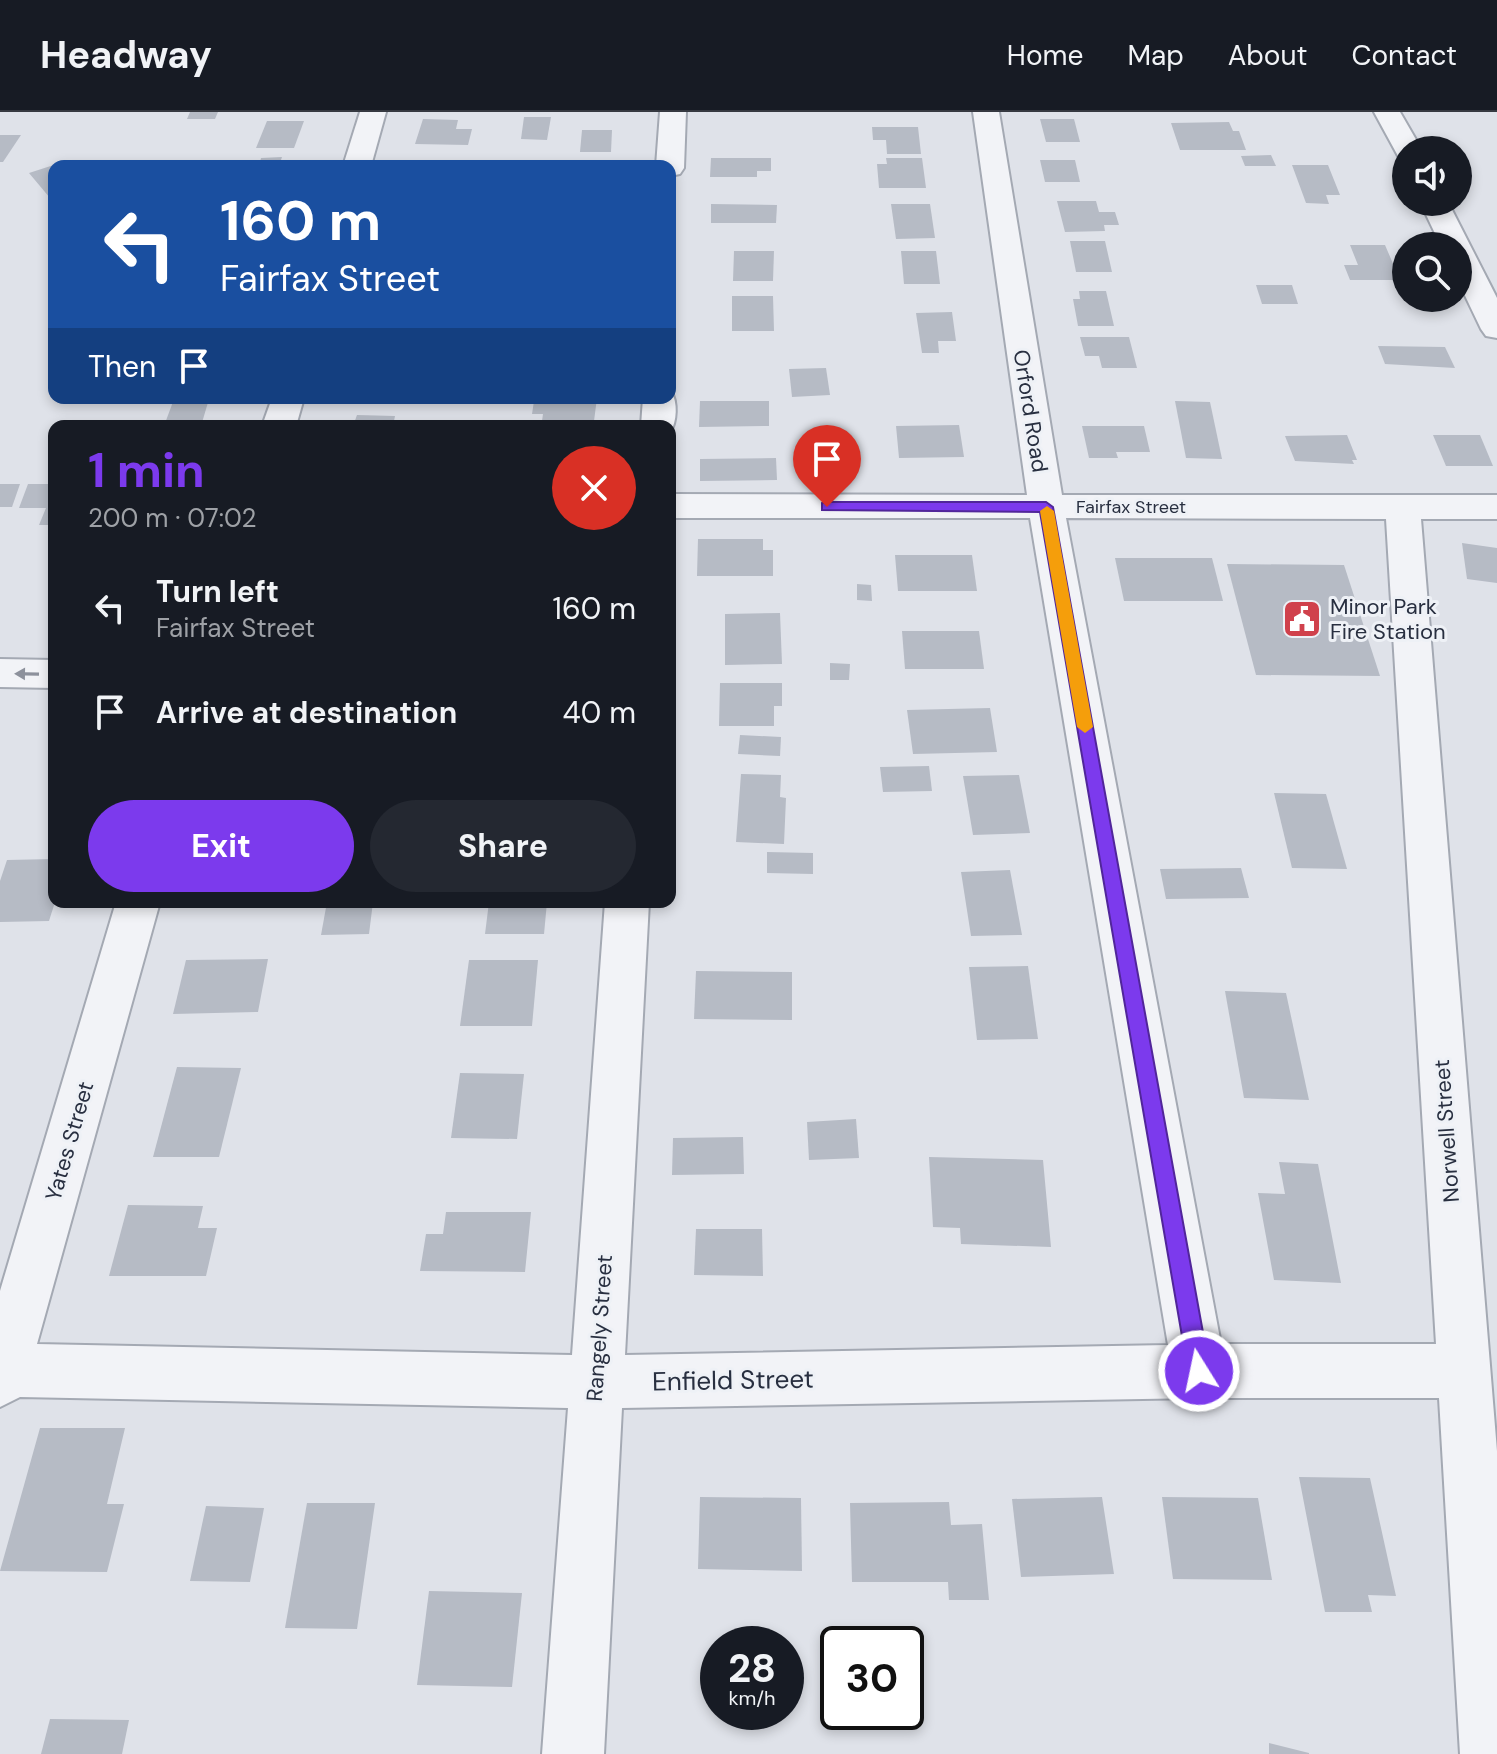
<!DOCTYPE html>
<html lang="en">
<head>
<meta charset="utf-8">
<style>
	body { margin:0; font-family:"DM Sans",sans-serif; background:#242831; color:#f1f3f6; height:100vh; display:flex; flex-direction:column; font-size:30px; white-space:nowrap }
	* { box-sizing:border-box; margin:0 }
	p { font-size:26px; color:#9ea1a6 }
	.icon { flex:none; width:44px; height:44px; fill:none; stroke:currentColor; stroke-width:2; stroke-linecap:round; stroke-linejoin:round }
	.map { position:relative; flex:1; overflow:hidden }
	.side { position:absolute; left:48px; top:308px; width:628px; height:488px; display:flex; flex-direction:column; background:#171b24; border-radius:16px; box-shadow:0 4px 12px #0003 }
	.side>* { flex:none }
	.top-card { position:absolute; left:48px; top:48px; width:628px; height:244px; border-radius:16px; box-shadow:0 4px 12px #0003; background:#1a4fa0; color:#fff; overflow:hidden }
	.tools { position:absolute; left:1392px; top:24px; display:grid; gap:16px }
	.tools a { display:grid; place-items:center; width:80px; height:80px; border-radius:50%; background:#171b24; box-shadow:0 4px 12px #0003; font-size:40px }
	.speed { position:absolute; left:700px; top:1514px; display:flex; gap:16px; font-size:40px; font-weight:700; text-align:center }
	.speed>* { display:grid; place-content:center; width:104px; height:104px; border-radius:50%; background:#171b24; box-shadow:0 4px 12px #0003; line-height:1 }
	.speed small { font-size:20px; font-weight:400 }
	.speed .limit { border:4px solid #111; border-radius:12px; background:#fff; color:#111 }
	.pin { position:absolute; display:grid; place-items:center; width:68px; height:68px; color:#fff; margin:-82px -34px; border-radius:50% 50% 50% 0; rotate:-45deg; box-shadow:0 0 8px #0007 }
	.pin .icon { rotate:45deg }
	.me { position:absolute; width:88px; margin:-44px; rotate:350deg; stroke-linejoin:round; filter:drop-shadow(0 0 6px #0008) }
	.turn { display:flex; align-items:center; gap:28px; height:168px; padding:0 40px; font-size:36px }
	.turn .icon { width:104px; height:104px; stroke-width:2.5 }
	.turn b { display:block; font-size:56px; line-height:68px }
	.then { display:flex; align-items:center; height:76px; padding:0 40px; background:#0003; gap:16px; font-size:30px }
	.round { display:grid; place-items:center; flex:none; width:84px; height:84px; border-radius:42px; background:#242831 }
	.overview { display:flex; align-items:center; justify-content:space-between; height:136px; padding:0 40px }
	h1 { font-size:48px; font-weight:700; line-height:60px; color:#7c3aed }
	.cta { display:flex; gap:16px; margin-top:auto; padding:16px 40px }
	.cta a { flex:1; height:92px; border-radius:48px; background:#7c3aed; color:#fff; font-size:32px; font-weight:700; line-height:92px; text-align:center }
	.cta a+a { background:#242831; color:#f1f3f6 }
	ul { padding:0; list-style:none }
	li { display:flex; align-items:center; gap:24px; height:104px; padding:0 40px }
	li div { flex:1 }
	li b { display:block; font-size:30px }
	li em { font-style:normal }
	header { display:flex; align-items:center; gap:48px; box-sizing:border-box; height:112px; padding:0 40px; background:#171b24; border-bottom:2px solid #363941 }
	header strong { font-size:38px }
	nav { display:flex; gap:44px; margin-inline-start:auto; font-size:28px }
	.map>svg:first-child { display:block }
	.building { fill:#b6bbc5 }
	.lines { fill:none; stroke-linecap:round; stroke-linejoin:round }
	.minor-casing { stroke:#a4a9b3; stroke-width:4 }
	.minor { fill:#f2f3f7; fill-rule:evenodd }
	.oneway { fill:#8d919c }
	.route { fill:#7c3aed; stroke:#51269a; stroke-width:2 }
	.slow { fill:#f59e0b }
	.labels { text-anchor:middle; stroke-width:6; stroke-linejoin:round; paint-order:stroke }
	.far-street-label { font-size:18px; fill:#282f40; stroke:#eef1f6 }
	.street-label { font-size:22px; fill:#282f40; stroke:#eef1f6 }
	.poi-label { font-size:22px; fill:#282f40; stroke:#eef1f6; text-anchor:start }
	.near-street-label { font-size:26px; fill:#282f40; stroke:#eef1f6 }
</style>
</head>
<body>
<header>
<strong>Headway</strong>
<nav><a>Home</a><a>Map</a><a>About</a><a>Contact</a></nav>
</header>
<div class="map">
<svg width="1497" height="1642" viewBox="0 0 1497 1642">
	<rect width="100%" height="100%" fill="#dfe2e9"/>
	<g class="building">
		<path d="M190,0H218L215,7H187Z"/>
		<path d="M524,5H551L547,28L521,27Z"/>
		<path d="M423,7L458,8L456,17H472L468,33L415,32Z"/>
		<path d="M1040,7H1074L1080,30H1046Z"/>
		<path d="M267,9H304L294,36H256Z"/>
		<path d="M1229,10L1233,19H1239L1246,38H1180L1171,11Z"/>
		<path d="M872,15H918L921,42H887L886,28H873Z"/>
		<path d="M582,18H612L611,40H580Z"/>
		<path d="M0,23H21L3,50H0Z"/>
		<path d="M1271,43L1276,54H1245L1241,44Z"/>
		<path d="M282,45L279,54H259L261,46Z"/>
		<path d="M711,46H771V59H757V65H710Z"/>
		<path d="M886,46H922L926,76H879L877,52H887Z"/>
		<path d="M1040,48H1075L1080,70H1045Z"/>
		<path d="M409,49H444L443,54H408Z"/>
		<path d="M63,50L66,54H54V85L50,86L29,61Z"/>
		<path d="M1292,53H1328L1340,83H1326L1329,92L1306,91Z"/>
		<path d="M1057,89H1096L1099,100H1115L1119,113H1104L1105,119L1065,120Z"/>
		<path d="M711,92L777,93L776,111H711Z"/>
		<path d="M891,92H930L935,126L896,127Z"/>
		<path d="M1070,129H1105L1112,160H1076Z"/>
		<path d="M1350,133H1385L1400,168H1350L1344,153H1358Z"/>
		<path d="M734,139H774L773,169H733Z"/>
		<path d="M901,139H936L940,172H904Z"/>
		<path d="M1256,173H1292L1298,192H1262Z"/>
		<path d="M1079,179H1106L1114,214H1078L1073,187H1080Z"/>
		<path d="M732,184H773L774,219H732Z"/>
		<path d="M952,200L956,229H938L939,241H922L916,201Z"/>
		<path d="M1080,225H1129L1137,256H1102L1099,244H1085Z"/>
		<path d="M1378,234L1445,235L1455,256L1385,252Z"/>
		<path d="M826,256L830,283L792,285L789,257Z"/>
		<path d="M545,286H597L594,309H542L543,302H532L534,289H544Z"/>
		<path d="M174,287H209L201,314H164Z"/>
		<path d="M700,289H769V314L699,315Z"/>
		<path d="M1175,289L1210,290L1222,347L1186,346Z"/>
		<path d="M357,303L395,304L393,314H353Z"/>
		<path d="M959,313L964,345L899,346L896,314Z"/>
		<path d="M1082,314H1144L1150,340H1116L1118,346H1089Z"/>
		<path d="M1347,323L1357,348H1352L1354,352L1295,349L1285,324Z"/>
		<path d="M1433,323H1480L1493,354H1446Z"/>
		<path d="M776,346L777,368L700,369V347Z"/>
		<path d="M0,372H20L12,395H0Z"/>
		<path d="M28,372H54V413H39L46,396H19Z"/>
		<path d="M698,427H763V438H773V464H697Z"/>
		<path d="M1462,431L1497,436V471L1467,467Z"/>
		<path d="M895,443H972L977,479H898Z"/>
		<path d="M1115,446H1212L1223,489H1124Z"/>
		<path d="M1227,452L1344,453L1380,564L1256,563Z"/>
		<path d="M857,472L871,473L872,489L857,488Z"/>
		<path d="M780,501L782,552L725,553V502Z"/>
		<path d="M902,519H979L984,557H905Z"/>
		<path d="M830,551L850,552L849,568H830Z"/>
		<path d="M720,571H782V594H774V614H719Z"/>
		<path d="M990,596L997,640L913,642L907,598Z"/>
		<path d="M740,623L781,625L780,644L738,642Z"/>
		<path d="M929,654L932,679L883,680L880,655Z"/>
		<path d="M741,662L781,663L780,685L786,686L784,732L736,730Z"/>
		<path d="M1019,663L1030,721L973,723L963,664Z"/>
		<path d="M1274,681L1326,682L1347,757L1292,756Z"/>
		<path d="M767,740L813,741V762L767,761Z"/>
		<path d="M54,747L55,790L49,809L0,810V769L7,748Z"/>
		<path d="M1241,756L1249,786L1166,787L1160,757Z"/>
		<path d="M1010,758L1022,823L971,824L961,760Z"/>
		<path d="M327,790H373L369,822L321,823Z"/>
		<path d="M489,790H547L544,822H485Z"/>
		<path d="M268,847L258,900L173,902L186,848Z"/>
		<path d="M469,848H538L532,914H460Z"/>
		<path d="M1028,854L1038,927L977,928L969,855Z"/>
		<path d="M696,859L792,860V908L694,907Z"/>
		<path d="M1225,879L1286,881L1309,988L1244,986Z"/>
		<path d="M177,955L241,956L219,1045H153Z"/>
		<path d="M460,961L524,962L517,1027L451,1026Z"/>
		<path d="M856,1007L859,1046L809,1048L807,1010Z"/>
		<path d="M743,1025L744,1062L672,1063L673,1026Z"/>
		<path d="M929,1045L1043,1048L1051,1135L961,1132L960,1116L933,1115Z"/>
		<path d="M1279,1050L1318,1052L1341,1171L1274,1168L1258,1081L1285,1082Z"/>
		<path d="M128,1093L203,1094L198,1116H217L206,1164H109Z"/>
		<path d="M446,1100H531L525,1160L420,1159L426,1122H443Z"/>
		<path d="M696,1117H762L763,1164L694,1163Z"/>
		<path d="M40,1316H125L107,1392H124L107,1460L0,1459Z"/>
		<path d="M1299,1365L1370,1366L1396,1484L1368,1483L1372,1500H1325Z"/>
		<path d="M700,1385L801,1386L802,1459L698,1457Z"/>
		<path d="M1102,1385L1114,1462L1021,1465L1012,1387Z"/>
		<path d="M1162,1385L1258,1386L1272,1468L1173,1467Z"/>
		<path d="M949,1390L951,1413L982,1412L989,1488H949L948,1470H852L850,1391Z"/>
		<path d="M307,1391H375L357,1517L285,1516Z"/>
		<path d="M206,1394L264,1396L250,1470L190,1469Z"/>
		<path d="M429,1479L522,1481L512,1575L417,1573Z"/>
		<path d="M50,1607L129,1608L122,1642H41Z"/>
		<path d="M1269,1631L1309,1641V1642H1269Z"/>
	</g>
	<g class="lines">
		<defs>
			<g id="minor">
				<path d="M360,0H386L371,54H343Z"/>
				<path d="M660,0H686L684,56L680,62L670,64V54H656Z"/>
				<path d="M973,0H999L1062,383H1497V407H1421L1497,1339V1642H1460L1439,1286H1199L622,1296L604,1642H542L568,1296L20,1285L0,1295V1179L116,790H160L37,1232L572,1243L605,790H649L625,1243L1168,1233L1030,406H670V382L1027,383ZM1066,406L1386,407L1436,1232H1221Z"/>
				<path d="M1374,0H1400L1422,38H1406V46L1398,44Z"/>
				<path d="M1420,90H1448L1497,186V226L1486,224L1481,217L1458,169V134H1441Z"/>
				<path d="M671,279C678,290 677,310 670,321V314H641L643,286H670Z"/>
				<path d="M272,286H304L296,314H262Z"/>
				<path d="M0,547L54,548V576L0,575Z"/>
			</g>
		</defs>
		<use href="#minor" class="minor-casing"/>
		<use href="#minor" class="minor"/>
	</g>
	<defs><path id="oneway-solid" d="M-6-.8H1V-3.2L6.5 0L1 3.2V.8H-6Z" transform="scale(2)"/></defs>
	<use class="oneway" href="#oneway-solid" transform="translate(27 562) rotate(-179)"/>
	<path class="route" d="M827,390H1046L1053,395L1210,1259L1207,1267L1199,1270L1191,1267L1188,1259L1040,400L822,398V391Z"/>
	<path class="slow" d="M1047,394L1054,399L1093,615L1085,621L1077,615L1040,399Z"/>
	<defs>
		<symbol id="civic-square" viewBox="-11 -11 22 22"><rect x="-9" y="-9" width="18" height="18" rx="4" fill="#d0414c" stroke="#eef1f6"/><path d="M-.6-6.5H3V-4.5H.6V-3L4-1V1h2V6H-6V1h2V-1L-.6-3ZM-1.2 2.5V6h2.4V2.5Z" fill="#fff"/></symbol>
	</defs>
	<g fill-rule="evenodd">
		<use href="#civic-square" x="1280" y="485" width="44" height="44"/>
	</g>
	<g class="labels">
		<g class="far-street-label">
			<text x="1131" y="401">Fairfax Street</text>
		</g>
		<g class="street-label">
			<text transform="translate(1031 299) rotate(81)" y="8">Orford Road</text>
			<text transform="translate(1446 1019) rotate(-94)" y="8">Norwell Street</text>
			<text transform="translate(69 1029) rotate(-74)" y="8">Yates Street</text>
			<text transform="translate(599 1216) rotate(-86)" y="8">Rangely Street</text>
		</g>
		<g class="poi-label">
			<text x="1330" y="502">Minor Park<tspan x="1330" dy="25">Fire Station</tspan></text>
		</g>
		<g class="near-street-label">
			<text transform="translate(733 1268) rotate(-1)" y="9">Enfield Street</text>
		</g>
	</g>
</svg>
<div class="tools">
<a><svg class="icon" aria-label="sound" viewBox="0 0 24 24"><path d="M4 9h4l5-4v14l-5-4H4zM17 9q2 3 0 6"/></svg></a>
<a><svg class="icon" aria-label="search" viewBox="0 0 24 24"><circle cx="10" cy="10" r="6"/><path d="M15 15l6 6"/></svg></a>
</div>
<div class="speed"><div>28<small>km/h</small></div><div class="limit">30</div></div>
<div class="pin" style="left:827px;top:395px;background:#d93025"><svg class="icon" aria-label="arrive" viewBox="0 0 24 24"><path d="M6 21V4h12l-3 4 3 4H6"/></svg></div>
<svg class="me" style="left:1199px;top:1259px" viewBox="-20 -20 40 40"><circle r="17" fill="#7c3aed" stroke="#fff" stroke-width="3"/><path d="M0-11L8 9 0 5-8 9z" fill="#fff"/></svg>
<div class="top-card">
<div class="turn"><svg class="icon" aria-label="left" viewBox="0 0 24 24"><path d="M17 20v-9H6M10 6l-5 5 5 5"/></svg><div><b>160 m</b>Fairfax Street</div></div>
<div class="then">Then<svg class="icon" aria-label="arrive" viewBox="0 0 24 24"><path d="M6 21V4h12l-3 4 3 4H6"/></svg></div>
</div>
<section class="side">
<div class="overview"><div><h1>1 min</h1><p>200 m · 07:02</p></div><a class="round" style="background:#d93025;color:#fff"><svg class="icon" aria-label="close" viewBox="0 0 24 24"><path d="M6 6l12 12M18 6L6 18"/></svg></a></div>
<ul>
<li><svg class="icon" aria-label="left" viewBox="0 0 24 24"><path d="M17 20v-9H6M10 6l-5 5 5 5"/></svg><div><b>Turn left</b><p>Fairfax Street</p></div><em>160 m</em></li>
<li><svg class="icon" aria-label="arrive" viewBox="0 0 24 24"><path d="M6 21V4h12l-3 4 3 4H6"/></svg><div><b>Arrive at destination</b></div><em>40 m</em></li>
</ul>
<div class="cta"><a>Exit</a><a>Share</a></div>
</section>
</div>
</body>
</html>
